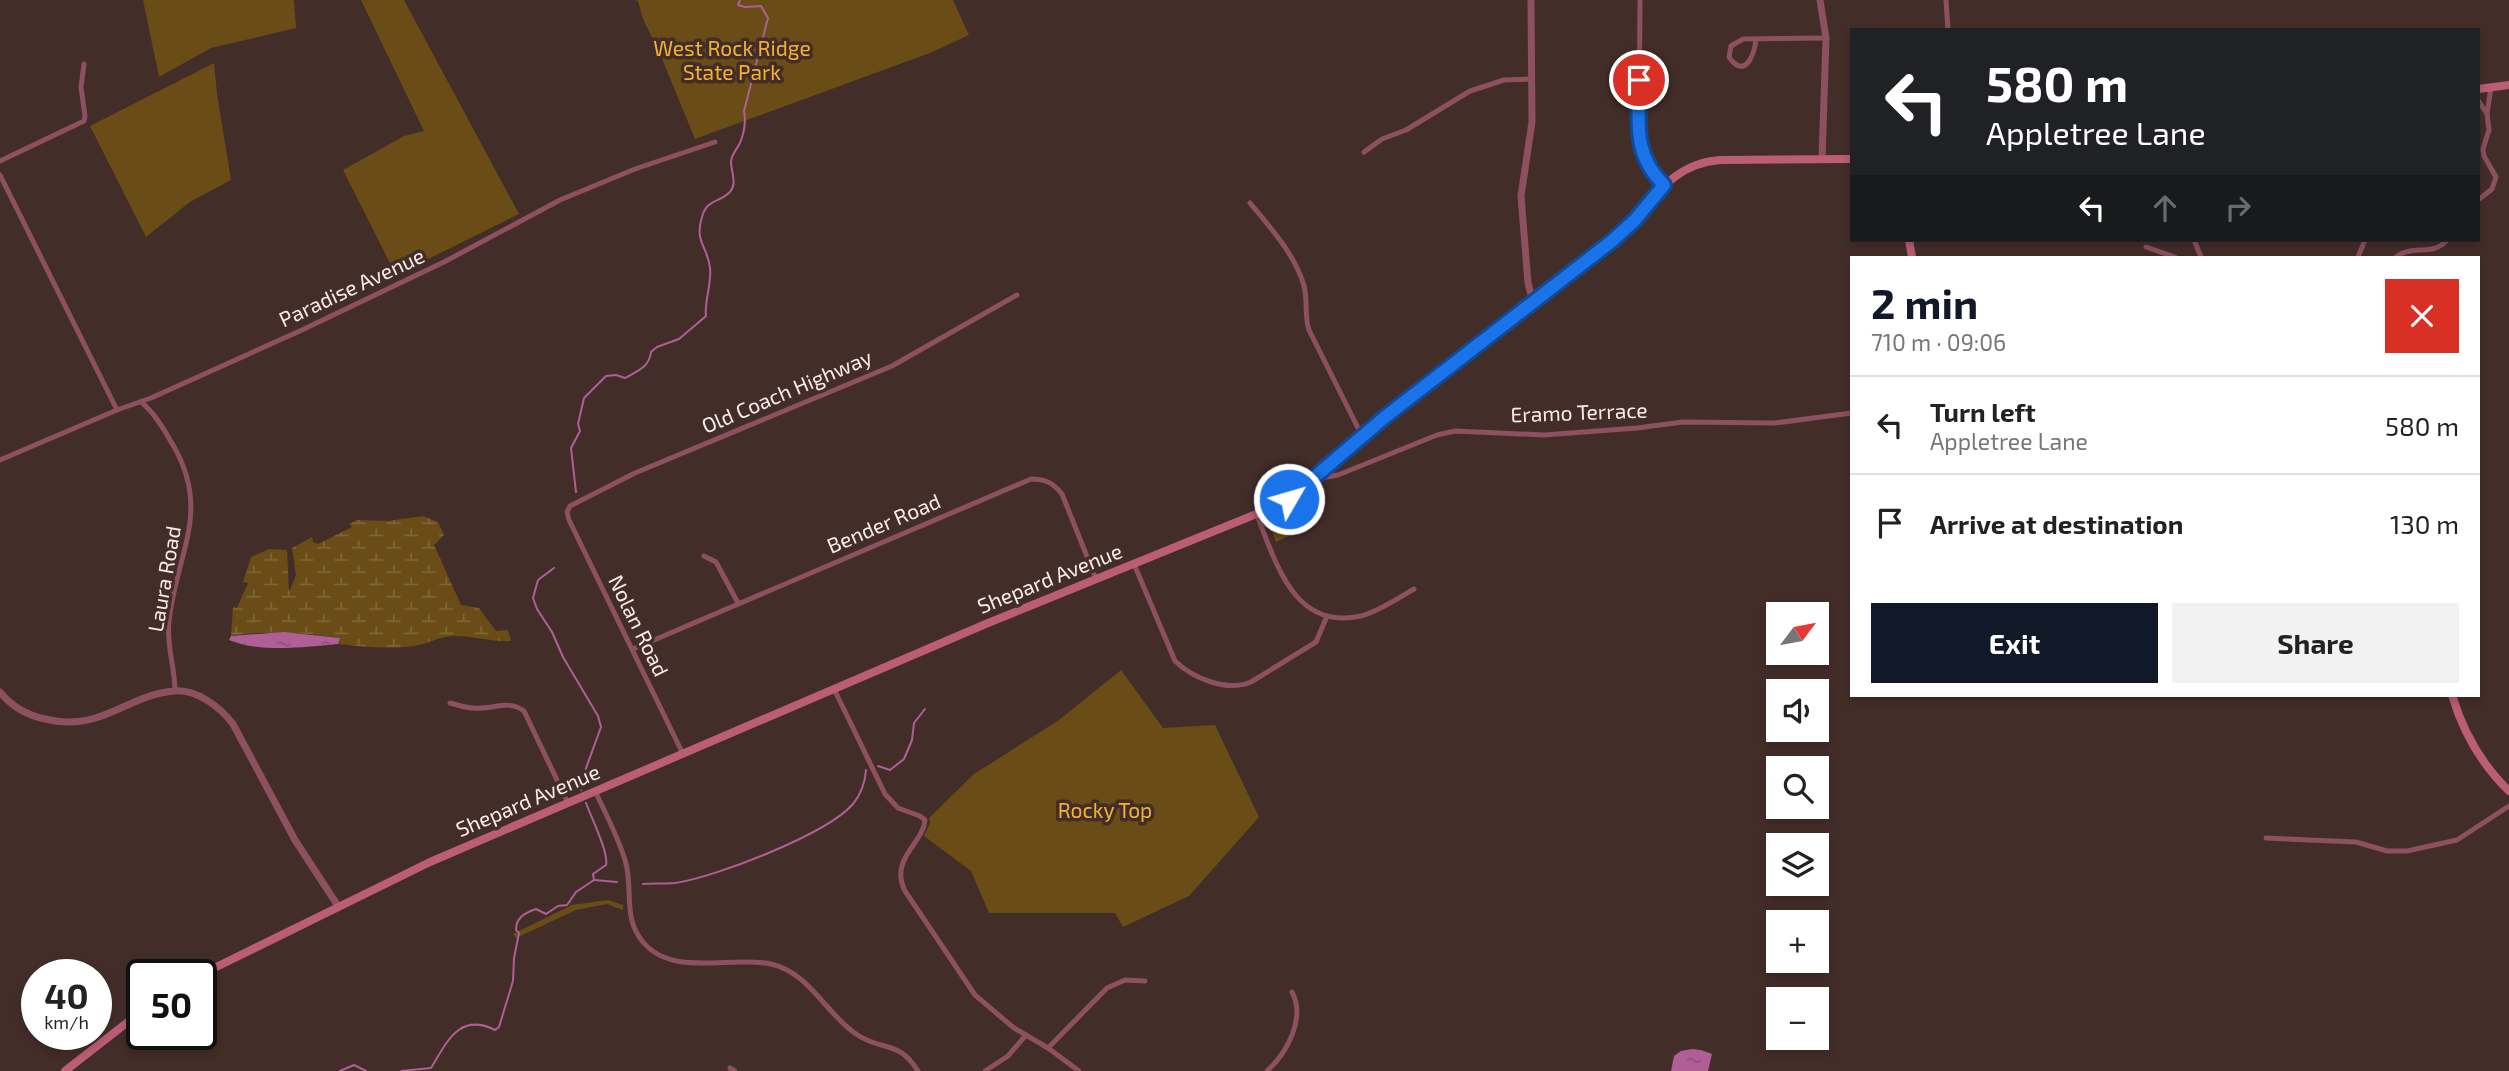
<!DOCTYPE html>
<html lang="en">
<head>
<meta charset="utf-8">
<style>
	body { margin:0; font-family:"Exo 2",sans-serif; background:#f2f2f2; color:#222; height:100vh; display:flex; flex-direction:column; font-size:26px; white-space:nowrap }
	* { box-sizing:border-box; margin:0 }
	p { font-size:23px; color:#767676 }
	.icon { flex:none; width:38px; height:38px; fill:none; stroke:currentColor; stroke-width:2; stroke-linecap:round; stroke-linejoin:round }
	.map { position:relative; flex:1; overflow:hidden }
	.panel { position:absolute; left:1850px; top:256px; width:630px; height:441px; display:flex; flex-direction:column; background:#fff; border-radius:0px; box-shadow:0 4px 10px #0003 }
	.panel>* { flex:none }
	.guide { position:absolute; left:1850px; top:28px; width:630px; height:214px; border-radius:0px; box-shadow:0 4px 10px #0003; background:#202124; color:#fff; overflow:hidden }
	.needle { width:46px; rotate:58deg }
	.buttons { position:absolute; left:1766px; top:602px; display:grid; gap:14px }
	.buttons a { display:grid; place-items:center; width:63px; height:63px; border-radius:0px; background:#fff; box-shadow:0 4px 10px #0003; font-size:35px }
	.speed { position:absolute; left:21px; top:959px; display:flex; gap:14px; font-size:35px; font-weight:700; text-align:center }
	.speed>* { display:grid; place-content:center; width:91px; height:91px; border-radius:50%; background:#fff; box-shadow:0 4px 10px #0003; line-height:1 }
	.speed small { font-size:18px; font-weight:400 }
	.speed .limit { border:4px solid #111; border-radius:10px; background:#fff; color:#111 }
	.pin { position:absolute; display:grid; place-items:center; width:60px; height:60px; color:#fff; margin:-30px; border:4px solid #fff; border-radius:50%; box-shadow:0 2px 7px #0007 }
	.me { position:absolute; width:77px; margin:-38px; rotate:52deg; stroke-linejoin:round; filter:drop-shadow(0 0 5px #0008) }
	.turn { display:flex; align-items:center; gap:24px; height:147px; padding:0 21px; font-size:32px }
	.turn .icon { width:91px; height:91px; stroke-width:2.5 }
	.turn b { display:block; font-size:49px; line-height:60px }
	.lanes { display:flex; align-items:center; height:66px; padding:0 21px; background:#0003; justify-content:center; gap:35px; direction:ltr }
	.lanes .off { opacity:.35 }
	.round { display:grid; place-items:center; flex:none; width:74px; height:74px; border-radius:0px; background:#f2f2f2 }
	.overview { display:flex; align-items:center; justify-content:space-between; height:119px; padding:0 21px }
	h1 { font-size:42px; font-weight:700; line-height:52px; color:#111827 }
	.primary-button { display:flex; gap:14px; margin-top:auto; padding:14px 21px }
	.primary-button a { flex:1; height:80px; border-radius:0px; background:#111827; color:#fff; font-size:28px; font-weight:700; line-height:80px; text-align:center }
	.primary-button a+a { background:#f2f2f2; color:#222 }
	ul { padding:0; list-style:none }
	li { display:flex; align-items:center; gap:21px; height:98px; padding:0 21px; border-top:2px solid #e0e0e0 }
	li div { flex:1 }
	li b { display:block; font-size:26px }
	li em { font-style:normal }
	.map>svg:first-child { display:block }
	.wetland { fill:url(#wetland-marsh) }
	.green { fill:#694c16 }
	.water { fill:url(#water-ripples) }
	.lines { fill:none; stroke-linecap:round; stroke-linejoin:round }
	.stream { stroke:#af5f96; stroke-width:2 }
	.minor { stroke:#8c505e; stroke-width:5 }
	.tertiary { stroke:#8c505e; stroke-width:7 }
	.secondary { stroke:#bc5d76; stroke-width:8 }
	.route-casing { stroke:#114b97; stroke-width:18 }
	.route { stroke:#1a73e8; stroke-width:12 }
	.labels { text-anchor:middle; stroke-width:7; stroke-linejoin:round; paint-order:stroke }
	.park-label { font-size:21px; fill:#f3b231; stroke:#432d29 }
	.street-label { font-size:21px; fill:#fbece9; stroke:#432d29 }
</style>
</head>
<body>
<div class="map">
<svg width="2509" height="1071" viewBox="0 0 2509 1071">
	<defs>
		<pattern id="wetland-marsh" width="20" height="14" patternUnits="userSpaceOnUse" patternTransform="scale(1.75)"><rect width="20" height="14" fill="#694c16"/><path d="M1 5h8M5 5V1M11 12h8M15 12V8" fill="none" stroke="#7f6638"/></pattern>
		<pattern id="water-ripples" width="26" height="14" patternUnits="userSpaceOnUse" patternTransform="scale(1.75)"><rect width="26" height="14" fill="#af5f96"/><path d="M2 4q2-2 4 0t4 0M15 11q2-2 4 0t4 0" fill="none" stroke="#875576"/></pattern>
	</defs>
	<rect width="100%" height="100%" fill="#432d29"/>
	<path class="wetland" d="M423,516L438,522L444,535L434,545L461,605L479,608L496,631L508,630L511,641C490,642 472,635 451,636C439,637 427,644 414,646C389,649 363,647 338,644L340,638C305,632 266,630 231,636L233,607L237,608L248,583L243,582L251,557L269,549L287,550L289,592L296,575L292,548L312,537L313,542L318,544L352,527L349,524L357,520L388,521Z"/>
	<g class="green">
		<path d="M143,0H294L296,28L211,48L159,77Z"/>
		<path d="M361,0H404L519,214L396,275L343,170L404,136L424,131Z"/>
		<path d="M635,0H953L969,35L930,53L695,139L660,54L643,19L638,1Z"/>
		<path d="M214,63L217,94L231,180L190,202L146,237L90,126Z"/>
		<path d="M1293,505L1303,527L1300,531L1276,542L1269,523L1271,517Z"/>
		<path d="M1121,670L1163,728L1215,725L1259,817L1189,896L1123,927L1115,913H989L971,871L924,836L930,823L929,818L974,774L1059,720Z"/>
		<path d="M608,900L623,905V910L607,904L576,910L516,938L513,934L572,905Z"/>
	</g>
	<g class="water">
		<path d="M284,632L340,638L338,644C307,647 258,653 229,640L231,636Z"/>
		<path d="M1692,1049L1701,1050L1712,1054L1708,1071H1671L1674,1056L1681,1051Z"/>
	</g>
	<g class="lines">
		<g class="stream">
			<path d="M576,492L571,448L580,431L578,424L584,398L606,376L616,375L625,378C637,371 649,368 651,352L657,347L679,339L706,316C704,301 712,284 710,268C708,247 694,242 702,217C707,199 718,203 729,193C738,184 731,172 731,162C731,155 737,149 740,143C744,133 746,121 744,111L768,18L761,6L745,7L738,5L740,0"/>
			<path d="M554,568L538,580L533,598L537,609L552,632L563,657L598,716L601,727L581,782V790"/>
			<path d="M878,766L890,770L904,759L912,740L914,723L925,709"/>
			<path d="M594,880L617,882"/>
			<path d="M643,884C653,883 665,884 675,883C716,877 827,834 853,804C862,793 865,783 866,770"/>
			<path d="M340,1071L354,1065L366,1071"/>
			<path d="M401,1071L431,1068C447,1042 459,1012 495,1030L499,1027L513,981L514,958L519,933L516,930C516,917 525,913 536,909L546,914L558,906L567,905L576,892L594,880L593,874L606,865C609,853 591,817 586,803"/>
		</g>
		<g class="minor">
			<path d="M1640,0L1639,133L1645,161L1664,185"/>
			<path d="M1946,0L1948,30"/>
			<path d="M1756,40C1754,55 1745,80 1729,57L1731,46L1743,39L1826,38"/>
			<path d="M2478,100L2487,114"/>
			<path d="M1364,152L1382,139L1406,130L1470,91L1504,80L1532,79"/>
			<path d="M0,161L84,121L85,116L81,87L84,64"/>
			<path d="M0,175L117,410"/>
			<path d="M2478,200L2492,189L2496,177L2484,156L2483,149L2489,130L2487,114L2491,87"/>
			<path d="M1250,203C1270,227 1296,256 1304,286C1308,301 1304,315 1309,330L1362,436"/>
			<path d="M2194,240L2201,257"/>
			<path d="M2146,247L2175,257"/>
			<path d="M2358,257L2365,240"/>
			<path d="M2396,257C2412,244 2433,257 2447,240"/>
			<path d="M141,402C155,413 164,430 173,445C212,512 176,554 169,621C166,645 175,667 175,691"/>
			<path d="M0,460L117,410L151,398L302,330L444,262L560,200L635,169L715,142"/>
			<path d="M1315,479L1338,475L1437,435L1455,431L1544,435L1637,428L1683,422L1775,423L1852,413"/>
			<path d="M1257,515C1276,563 1294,631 1361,616C1380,611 1398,598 1414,589"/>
			<path d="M704,556L716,562L738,603"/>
			<path d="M1134,564L1175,661C1194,679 1227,692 1251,682L1316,642L1327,616"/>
			<path d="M633,649L1031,479C1046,479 1053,483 1062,494L1096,579"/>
			<path d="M834,689L885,794L898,808L920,816L925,820C923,844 889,859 905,891L975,995L1014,1028L1048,1048L1079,1071"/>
			<path d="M450,703C458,705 466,708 473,708C492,710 508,699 524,711L568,803"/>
			<path d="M683,754L569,520L567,512L570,506L635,473L892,366L1017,295"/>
			<path d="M595,791C606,814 618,837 625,860C634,888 622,918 643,942C673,978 730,955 771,964C810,973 825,1013 856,1034C882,1052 898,1039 918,1071"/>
			<path d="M2266,838L2356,842L2387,851H2407L2457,840L2509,806"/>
			<path d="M1048,1048L1107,988L1125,980L1145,981"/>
			<path d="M730,1068L735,1071"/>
			<path d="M985,1071L1008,1056L1026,1035"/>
			<path d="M1267,1071C1287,1053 1306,1018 1292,992"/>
		</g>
		<g class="tertiary">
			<path d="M1531,0L1532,122L1521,196L1528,283L1533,302"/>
			<path d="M1820,0L1826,38L1822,159"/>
			<path d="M0,692C12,707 26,715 45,719C101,733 126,695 174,691C197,689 220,707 233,724L295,840L338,906"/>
		</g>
		<g class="secondary">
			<path d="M2478,89L2509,85"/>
			<path d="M1909,240L1912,257"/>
			<path d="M2452,695C2463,732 2481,764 2509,791"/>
			<path d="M200,975L430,862L988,623L1276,506L1298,493L1385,417L1612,241C1650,209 1666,164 1720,160L1852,159"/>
			<path d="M65,1071L142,1011"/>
		</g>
	</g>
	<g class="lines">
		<defs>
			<path id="route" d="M1289,499L1385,417L1612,241L1635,220L1664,185C1632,154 1639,121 1639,80"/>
		</defs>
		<use href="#route" class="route-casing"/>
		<use href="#route" class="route"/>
	</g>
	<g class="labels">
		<g class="park-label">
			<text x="732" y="56">West Rock Ridge<tspan x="732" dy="24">State Park</tspan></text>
			<text x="1105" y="818">Rocky Top</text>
		</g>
		<g class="street-label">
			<text transform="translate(352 288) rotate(-25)" y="7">Paradise Avenue</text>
			<text transform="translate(787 392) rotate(-23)" y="7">Old Coach Highway</text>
			<text transform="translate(1579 413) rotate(-2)" y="7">Eramo Terrace</text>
			<text transform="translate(884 524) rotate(-23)" y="7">Bender Road</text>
			<text transform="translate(165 579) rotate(-80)" y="7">Laura Road</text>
			<text transform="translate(1050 579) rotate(-22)" y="7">Shepard Avenue</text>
			<text transform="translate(638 626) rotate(64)" y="7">Nolan Road</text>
			<text transform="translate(528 801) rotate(-23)" y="7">Shepard Avenue</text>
		</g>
	</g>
</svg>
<div class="buttons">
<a><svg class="needle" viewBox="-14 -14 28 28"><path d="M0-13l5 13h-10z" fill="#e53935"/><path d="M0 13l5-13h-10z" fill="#767676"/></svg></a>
<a><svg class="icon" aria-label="sound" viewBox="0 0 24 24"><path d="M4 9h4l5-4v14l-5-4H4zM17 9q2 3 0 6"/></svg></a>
<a><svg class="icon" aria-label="search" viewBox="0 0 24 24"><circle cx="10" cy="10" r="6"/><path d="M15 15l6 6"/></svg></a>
<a><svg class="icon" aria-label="layers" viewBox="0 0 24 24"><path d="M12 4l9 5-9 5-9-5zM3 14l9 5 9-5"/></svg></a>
<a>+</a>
<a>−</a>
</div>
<div class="speed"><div>40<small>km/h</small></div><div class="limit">50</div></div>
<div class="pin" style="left:1639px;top:80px;background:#d93025"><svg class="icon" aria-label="arrive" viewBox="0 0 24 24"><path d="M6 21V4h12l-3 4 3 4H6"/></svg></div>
<svg class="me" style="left:1289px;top:499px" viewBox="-20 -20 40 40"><circle r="17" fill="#1a73e8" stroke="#fff" stroke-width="3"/><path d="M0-11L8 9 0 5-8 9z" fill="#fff"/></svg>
<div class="guide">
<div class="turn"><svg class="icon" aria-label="left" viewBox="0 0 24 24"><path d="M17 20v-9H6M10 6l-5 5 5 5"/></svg><div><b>580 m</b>Appletree Lane</div></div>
<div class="lanes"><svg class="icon" aria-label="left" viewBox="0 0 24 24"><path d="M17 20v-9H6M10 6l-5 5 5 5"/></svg><svg class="icon off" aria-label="ahead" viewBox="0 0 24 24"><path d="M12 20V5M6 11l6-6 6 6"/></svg><svg class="icon off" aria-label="right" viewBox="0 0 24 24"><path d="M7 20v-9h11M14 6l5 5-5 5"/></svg></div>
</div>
<section class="panel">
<div class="overview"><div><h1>2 min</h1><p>710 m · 09:06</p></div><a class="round" style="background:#d93025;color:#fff"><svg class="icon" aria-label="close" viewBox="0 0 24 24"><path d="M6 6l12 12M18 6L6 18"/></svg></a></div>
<ul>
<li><svg class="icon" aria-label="left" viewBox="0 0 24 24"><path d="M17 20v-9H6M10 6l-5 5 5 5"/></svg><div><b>Turn left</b><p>Appletree Lane</p></div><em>580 m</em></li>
<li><svg class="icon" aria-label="arrive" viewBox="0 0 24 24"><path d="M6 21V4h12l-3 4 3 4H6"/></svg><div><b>Arrive at destination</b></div><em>130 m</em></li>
</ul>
<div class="primary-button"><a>Exit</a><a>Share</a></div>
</section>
</div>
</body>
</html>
